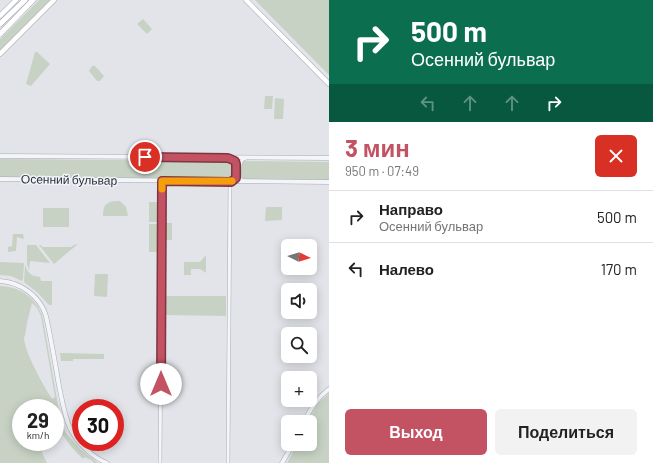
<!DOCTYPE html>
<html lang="ru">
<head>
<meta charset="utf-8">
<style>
	body { margin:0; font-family:Barlow,sans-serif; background:#f2f2f2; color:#222; height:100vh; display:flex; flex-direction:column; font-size:15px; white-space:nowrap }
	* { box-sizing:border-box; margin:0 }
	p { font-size:13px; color:#767676 }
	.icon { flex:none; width:22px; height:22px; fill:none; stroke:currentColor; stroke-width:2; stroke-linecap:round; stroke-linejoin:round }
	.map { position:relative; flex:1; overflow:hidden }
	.drawer { display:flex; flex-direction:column; background:#fff; width:324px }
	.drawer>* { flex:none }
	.hud { background:#0b6e4f; color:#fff; overflow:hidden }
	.needle { width:26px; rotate:95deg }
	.fabs { position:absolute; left:281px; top:239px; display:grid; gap:8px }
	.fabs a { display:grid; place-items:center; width:36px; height:36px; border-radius:6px; background:#fff; box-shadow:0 2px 10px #0003; font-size:20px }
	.speed { position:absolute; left:12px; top:399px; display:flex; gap:8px; font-size:20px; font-weight:700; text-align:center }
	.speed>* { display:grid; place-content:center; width:52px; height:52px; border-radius:50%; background:#fff; box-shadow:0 2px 10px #0003; line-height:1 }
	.speed small { font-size:10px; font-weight:400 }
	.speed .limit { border:6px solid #d22; background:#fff; color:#111 }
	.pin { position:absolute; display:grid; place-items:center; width:34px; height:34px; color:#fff; margin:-17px; border:2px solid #fff; border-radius:50%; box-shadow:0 1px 4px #0007 }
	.me { position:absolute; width:44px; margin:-22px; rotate:0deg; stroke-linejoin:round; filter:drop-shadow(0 0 3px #0008) }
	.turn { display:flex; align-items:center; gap:14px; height:84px; padding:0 16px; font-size:18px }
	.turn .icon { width:52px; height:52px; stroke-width:2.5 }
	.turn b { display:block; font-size:28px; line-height:34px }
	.lanes { display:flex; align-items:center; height:38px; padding:0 16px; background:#0003; justify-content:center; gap:20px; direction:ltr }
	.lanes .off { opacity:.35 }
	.round { display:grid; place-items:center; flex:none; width:42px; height:42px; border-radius:6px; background:#f2f2f2 }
	.headline { display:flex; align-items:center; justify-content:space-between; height:68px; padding:0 16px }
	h1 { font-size:24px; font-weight:700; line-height:30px; color:#c35262 }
	.cta { display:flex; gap:8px; margin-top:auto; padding:8px 16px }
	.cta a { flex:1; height:46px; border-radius:6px; background:#c35262; color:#fff; font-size:16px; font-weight:700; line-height:46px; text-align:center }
	.cta a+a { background:#f2f2f2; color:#222 }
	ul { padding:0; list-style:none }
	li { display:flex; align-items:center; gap:12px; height:52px; padding:0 16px; border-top:1px solid #e0e0e0 }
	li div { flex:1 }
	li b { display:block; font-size:15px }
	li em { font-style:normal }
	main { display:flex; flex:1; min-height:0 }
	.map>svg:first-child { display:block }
	.green { fill:#c7d2c4; fill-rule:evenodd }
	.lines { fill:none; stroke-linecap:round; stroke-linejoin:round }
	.minor-casing { stroke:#a7abb3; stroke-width:4 }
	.tertiary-casing { stroke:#a7abb3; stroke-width:5 }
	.secondary-casing { stroke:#a7abb3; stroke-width:5.5 }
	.primary-casing { stroke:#a2a9b4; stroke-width:6 }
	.minor { stroke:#f4f5f8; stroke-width:3 }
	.tertiary { stroke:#f4f5f8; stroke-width:4 }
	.secondary { stroke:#fff; stroke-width:4.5 }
	.primary { stroke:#fff; stroke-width:5 }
	.route-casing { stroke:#7f3540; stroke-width:10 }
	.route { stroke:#c35262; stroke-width:7 }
	.slow { stroke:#f59e0b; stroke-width:7 }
	.labels { text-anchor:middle; stroke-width:3; stroke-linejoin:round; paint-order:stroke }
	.street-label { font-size:12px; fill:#2b323f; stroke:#f1f3f6 }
</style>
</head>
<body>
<main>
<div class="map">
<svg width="329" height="463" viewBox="0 0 329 463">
	<rect width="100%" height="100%" fill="#e2e4e9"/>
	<g class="green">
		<path d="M39,0H52L0,51V39Z"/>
		<path d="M255,0H329V75L325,71Z"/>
		<path d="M143,19L152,29L147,34L137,24Z"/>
		<path d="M35,52H37L50,64L31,86L26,84Z"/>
		<path d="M92,66H95L104,76L100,81H97L89,71Z"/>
		<path d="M265,96H273L272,109H264Z"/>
		<path d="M275,98L284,99L283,119H274Z"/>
		<path d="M0,159L232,161L235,164V177L231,180L0,177Z"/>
		<path d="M244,161L329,162V180H245L241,178V164Z"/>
		<path d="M120,201L126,207L128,216H103C103,203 108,201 120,201Z"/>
		<rect x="149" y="202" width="11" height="20"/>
		<path d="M266,207H282V220L265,221Z"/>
		<rect x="43" y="208" width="26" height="19"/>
		<rect x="165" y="223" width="7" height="17"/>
		<path d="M149,224H160L159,252H149Z"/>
		<path d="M13,234H23L24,239L17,237L16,251L8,252V247L12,246Z"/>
		<path d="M78,244L54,264L39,245H41L42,247H71L74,245Z"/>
		<path d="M27,245H36L50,263L30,261L29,270L27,264Z"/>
		<path d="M206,255V273L200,269H191V275H184V262H200Z"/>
		<path d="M0,262L24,263L23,279L22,281L11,276L0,275Z"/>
		<path d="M25,265C28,274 32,276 40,277L41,281H52V305H49L38,293L24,282Z"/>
		<path d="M95,274H108L107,297L94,296Z"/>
		<path d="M0,286C20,286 39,300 43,319L58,405L63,425L66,433L81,450L98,463H94L91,460L85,457L83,459C73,449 65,440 58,427L59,426L57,421L56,420L55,422V408H21V442H45L42,453L47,463H0ZM32,303L37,308L41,316L55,397L52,399C44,386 24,352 24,337L25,336L27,323Z"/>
		<path d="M164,296H226V316L164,315Z"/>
		<path d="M60,353L104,354V359H73V361H61Z"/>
		<path d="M329,393V463H287L297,444H310V422H307L318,404Z"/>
	</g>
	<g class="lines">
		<defs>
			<g id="minor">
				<path d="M231,158C238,162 236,170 236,178L233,181"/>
				<path d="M243,181L239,178L240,165L242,160L246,158"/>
				<path d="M160,463L162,181"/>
				<path d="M228,463L230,182"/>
			</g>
			<g id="tertiary">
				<path d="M0,156L329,158"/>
				<path d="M0,179L329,182"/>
				<path d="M0,281C20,282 40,296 46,316C51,339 55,362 59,386C62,399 64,415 70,428C77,443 92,457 107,463"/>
				<path d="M304,422C310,409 317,398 329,389"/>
				<path d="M282,463L293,444"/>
			</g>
			<g id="secondary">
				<path d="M246,0L329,84"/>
				<path d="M0,16L16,0"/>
				<path d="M0,54L54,0"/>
			</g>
			<g id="primary">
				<path d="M0,24L25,0"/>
				<path d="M0,34L33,0"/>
			</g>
		</defs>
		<use href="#minor" class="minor-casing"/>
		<use href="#tertiary" class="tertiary-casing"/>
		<use href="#secondary" class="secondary-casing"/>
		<use href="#primary" class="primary-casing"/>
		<use href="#minor" class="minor"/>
		<use href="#tertiary" class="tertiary"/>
		<use href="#secondary" class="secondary"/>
		<use href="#primary" class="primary"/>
	</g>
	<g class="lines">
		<defs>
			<path id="route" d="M145,157L228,158L235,161L236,164V178L231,182L162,181L161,384"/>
		</defs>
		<use href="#route" class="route-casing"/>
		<use href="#route" class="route"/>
		<path class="slow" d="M162,189V181H232"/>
	</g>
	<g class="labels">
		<g class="street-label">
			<text transform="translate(69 180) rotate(1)" y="4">Осенний бульвар</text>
		</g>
	</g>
</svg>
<div class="fabs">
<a><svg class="needle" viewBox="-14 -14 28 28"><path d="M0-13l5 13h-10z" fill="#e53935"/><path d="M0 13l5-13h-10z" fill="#767676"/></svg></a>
<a><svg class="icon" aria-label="sound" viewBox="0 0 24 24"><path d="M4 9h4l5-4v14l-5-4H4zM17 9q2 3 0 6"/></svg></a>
<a><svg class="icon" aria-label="search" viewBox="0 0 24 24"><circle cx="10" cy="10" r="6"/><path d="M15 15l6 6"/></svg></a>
<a>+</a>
<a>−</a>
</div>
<div class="speed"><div>29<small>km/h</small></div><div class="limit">30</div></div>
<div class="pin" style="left:145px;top:157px;background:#d93025"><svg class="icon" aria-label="arrive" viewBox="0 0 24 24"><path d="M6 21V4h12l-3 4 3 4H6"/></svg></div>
<svg class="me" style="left:161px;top:384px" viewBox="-20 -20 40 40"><circle r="19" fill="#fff"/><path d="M0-13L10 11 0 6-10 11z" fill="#c35262"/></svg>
</div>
<section class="drawer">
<div class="hud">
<div class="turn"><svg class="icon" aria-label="right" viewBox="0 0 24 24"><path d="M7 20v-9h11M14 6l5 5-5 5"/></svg><div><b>500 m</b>Осенний бульвар</div></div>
<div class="lanes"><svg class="icon off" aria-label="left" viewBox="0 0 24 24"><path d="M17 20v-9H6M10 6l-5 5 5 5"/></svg><svg class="icon off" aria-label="ahead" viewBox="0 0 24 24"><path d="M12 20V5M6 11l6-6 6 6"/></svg><svg class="icon off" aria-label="ahead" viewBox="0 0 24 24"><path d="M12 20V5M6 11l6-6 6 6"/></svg><svg class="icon" aria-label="right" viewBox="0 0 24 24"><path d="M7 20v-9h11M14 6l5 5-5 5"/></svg></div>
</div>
<div class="headline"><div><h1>3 мин</h1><p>950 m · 07:49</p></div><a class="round" style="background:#d93025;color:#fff"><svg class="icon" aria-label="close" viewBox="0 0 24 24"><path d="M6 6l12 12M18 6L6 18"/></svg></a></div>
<ul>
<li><svg class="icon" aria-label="right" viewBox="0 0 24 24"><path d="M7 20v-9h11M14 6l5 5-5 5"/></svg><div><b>Направо</b><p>Осенний бульвар</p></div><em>500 m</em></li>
<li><svg class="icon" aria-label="left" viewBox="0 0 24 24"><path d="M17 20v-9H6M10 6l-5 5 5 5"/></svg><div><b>Налево</b></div><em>170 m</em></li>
</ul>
<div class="cta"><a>Выход</a><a>Поделиться</a></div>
</section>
</main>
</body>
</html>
